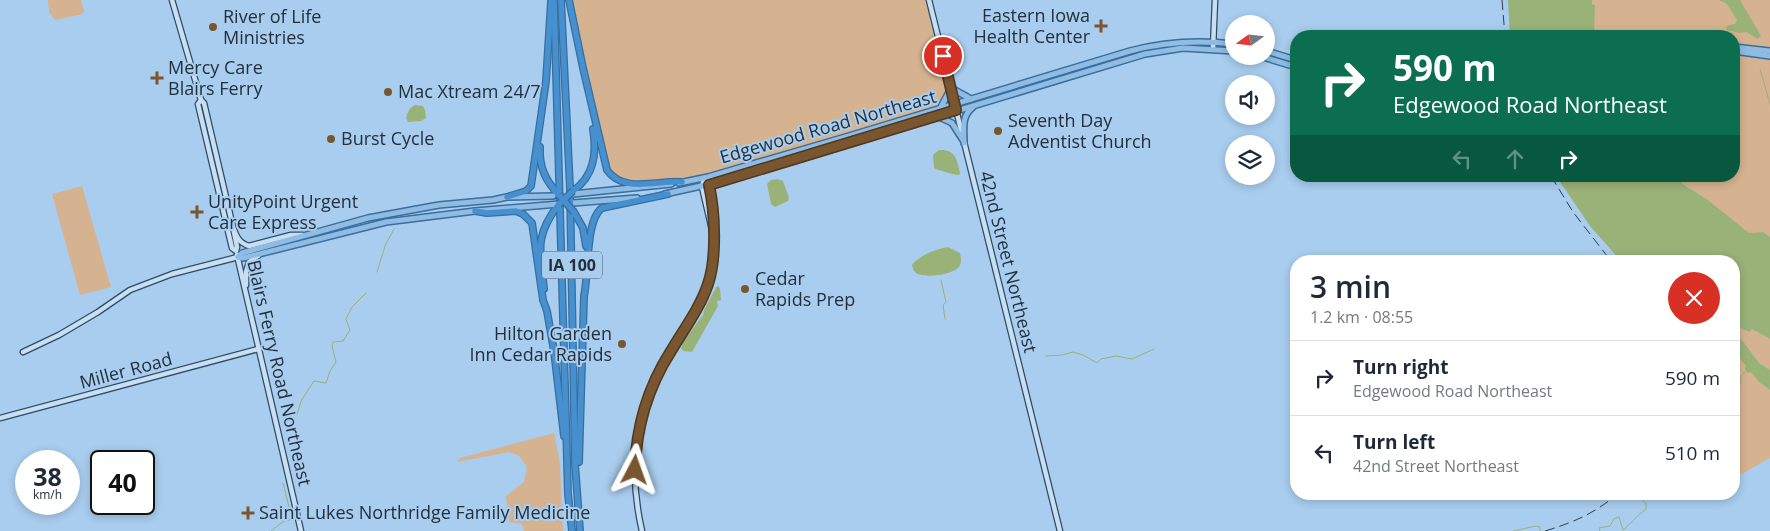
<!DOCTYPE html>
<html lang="en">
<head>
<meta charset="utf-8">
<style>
	body { margin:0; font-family:"Open Sans",sans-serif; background:#f2f2f3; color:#1f2937; height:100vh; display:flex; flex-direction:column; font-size:19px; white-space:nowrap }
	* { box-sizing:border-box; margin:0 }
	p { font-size:16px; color:#747a83 }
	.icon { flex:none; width:28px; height:28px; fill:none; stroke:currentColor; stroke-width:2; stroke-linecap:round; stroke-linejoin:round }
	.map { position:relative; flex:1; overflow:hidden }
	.details { position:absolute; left:1290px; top:255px; width:450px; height:245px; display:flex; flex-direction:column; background:#fff; border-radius:20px; box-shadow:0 2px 8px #0003 }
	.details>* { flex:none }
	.hud { position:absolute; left:1290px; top:30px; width:450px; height:152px; border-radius:20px; box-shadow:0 2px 8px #0003; background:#0b6e4f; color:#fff; overflow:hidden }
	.needle { width:32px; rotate:255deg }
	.controls { position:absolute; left:1225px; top:15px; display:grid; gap:10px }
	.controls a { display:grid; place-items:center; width:50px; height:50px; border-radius:50%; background:#fff; box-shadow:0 2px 8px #0003; font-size:25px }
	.speed { position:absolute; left:15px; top:450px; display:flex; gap:10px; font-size:25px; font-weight:700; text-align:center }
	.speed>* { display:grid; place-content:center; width:65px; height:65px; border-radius:50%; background:#fff; box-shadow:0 2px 8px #0003; line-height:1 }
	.speed small { font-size:12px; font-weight:400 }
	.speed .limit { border:2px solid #111; border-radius:8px; background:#fff; color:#111 }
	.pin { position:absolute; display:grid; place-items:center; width:42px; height:42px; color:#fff; margin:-21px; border:2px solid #fff; border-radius:50%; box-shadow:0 1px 5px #0007 }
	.me { position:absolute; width:55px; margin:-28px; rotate:4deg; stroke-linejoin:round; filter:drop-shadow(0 0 4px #0008) }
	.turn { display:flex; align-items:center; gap:18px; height:105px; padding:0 20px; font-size:22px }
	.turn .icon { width:65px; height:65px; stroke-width:2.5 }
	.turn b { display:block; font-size:35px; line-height:42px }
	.lanes { display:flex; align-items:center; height:48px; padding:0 20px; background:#0003; justify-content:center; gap:25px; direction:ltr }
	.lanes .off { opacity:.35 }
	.round { display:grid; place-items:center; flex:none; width:52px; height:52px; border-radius:26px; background:#f2f2f3 }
	.headline { display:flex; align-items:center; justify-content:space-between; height:85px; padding:0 20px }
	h1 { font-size:30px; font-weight:600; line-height:38px }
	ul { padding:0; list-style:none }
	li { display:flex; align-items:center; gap:15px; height:75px; padding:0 20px; border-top:1px solid #e0e1e3 }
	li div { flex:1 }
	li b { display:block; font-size:19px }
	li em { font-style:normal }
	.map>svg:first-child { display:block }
	.green { fill:#d5b390 }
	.water { fill:#99b278 }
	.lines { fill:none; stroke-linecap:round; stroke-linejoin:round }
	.stream { stroke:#99b278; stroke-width:1 }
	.secondary-casing { stroke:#2c4c68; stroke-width:7 }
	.primary-casing { stroke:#396e9d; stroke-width:8 }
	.highway-casing { stroke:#396e9d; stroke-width:8 }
	.secondary { stroke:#c8def1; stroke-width:4.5 }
	.primary { stroke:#90bce3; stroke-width:5 }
	.highway { stroke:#4690d0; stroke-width:5.5 }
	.rail { stroke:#30404f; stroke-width:1; stroke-dasharray:10 5; stroke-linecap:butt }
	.highway-bridge-casing { stroke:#396e9d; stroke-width:8; stroke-linecap:butt }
	.highway-bridge { stroke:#4690d0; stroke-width:5.5 }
	.route-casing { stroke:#4f381f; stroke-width:12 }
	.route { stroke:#79562f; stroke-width:9 }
	.poi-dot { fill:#79562f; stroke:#a9cdee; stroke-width:2 }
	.labels { text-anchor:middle; stroke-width:4; stroke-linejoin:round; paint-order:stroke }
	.shield { fill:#a9cdee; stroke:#4a5f72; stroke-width:1 }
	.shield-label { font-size:16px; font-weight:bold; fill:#22303d }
	.poi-label { font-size:18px; fill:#22303d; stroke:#a9cdee; text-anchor:start }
	.street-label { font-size:18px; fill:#22303d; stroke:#a9cdee }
</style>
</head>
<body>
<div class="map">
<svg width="1770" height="531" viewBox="0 0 1770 531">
	<rect width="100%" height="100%" fill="#a9cdee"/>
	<g class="green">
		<path d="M48,0H81L84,11L83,14L55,20L49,12Z"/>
		<path d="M573,0H929L955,104L682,182L625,184L607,170Z"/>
		<path d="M1592,0H1770V237L1763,232L1749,234L1708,200L1684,185L1675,176H1734V36H1594Z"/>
		<path d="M82,186L111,287L80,295L52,194Z"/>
		<path d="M1734,325L1748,332L1752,329L1770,339V370L1759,363L1742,340L1734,333Z"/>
		<path d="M1734,350L1759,381L1770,390V458L1740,475L1734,476Z"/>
		<path d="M554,433L560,464L563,531H524L522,524L509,522L506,496L524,482L527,467L519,456L509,452L457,462L460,458Z"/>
	</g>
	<g class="water">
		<path d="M1508,0H1592V4L1595,5L1594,36H1510Z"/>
		<path d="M1719,0H1740L1761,36L1757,39L1747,32L1740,33L1727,30L1726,27L1729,25L1735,24L1737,20L1727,4Z"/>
		<path d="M415,105L423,106L425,110L426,118L421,121L408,122L406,118C408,112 409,108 415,105Z"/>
		<path d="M939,150C955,149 957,159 960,173L959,175C955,175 937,170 934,168L933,155Z"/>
		<path d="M1556,176H1675L1684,185L1708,200L1749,233L1763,232L1770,237V339L1752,329L1749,332L1734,325V261H1621L1590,226Z"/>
		<path d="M777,179L783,181L789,198L788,201L775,207L771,204L767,184L771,180Z"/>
		<path d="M948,247L960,253C961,258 962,264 958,268C951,275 922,279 915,272C913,270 913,268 912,265C920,255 936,249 948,247Z"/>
		<path d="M717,286L720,288L721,300L717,301L718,306L692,352L683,351L681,348L683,342L703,315L705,308Z"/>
		<path d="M1734,333L1742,340L1759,363L1770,370V390L1759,382L1751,372L1748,373L1745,369L1746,366L1734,350Z"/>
	</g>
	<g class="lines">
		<g class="stream">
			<path d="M1760,69L1770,104"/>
			<path d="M377,272L385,246L394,229"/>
			<path d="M941,280L946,302L943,305L945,319"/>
			<path d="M1046,356L1062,355L1073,352L1083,355L1097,363L1101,359L1116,356L1132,359L1154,349"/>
			<path d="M1734,394L1740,386L1741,376L1747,370"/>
			<path d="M297,415L301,401L314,381L326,383L330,371L336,362L332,346L333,342L343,341L350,330L346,319L352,307L366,293"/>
			<path d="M271,531L284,521L290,520L291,515L283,483"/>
			<path d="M1513,531L1536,526L1540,527V531"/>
			<path d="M1600,531L1599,528L1610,526L1614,519L1619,517L1623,530C1632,523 1637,515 1646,509V504L1641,498L1642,494"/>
		</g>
		<defs>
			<g id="secondary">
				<path d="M172,0L201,100"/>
				<path d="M929,0L1060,531"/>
				<path d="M1213,48L1215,0"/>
				<path d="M704,178L702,187L712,230"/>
				<path d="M233,227L237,247L236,251L232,248L198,104L201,100L204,103L233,227C236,236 239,243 249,246L291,235H302"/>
				<path d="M237,255L301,531"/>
				<path d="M246,285V272L249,262L258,256"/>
				<path d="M23,352L59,335L98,312L130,290L172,274L238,257"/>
				<path d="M0,418L258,349"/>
				<path d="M642,531C631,483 632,434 651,388C666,352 700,317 709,281C714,264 713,249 713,232C713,217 715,196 707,183"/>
			</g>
			<g id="primary">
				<path d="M1734,47L1770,51"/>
				<path d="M1266,51L1296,60"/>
				<path d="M1734,51L1770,56"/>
				<path d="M1260,56L1296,67"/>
				<path d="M940,109L951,88L971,99"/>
				<path d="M937,116L952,123L963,140"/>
				<path d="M964,143C964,129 961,116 973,107"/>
				<path d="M679,183L708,177L849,136L1130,51C1164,42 1199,40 1234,44"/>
				<path d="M703,186C711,178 753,168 768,162"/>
				<path d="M573,194L671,184"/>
				<path d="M665,194L728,180L1145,54L1183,48L1234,51"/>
				<path d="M573,203L637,198"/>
				<path d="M238,257L243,258L386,222L475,211L559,204"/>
				<path d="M238,257L242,253L368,218L439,205L493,200L507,197L553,196"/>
			</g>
			<g id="highway">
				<path d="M554,0L568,494L572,531"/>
				<path d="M561,0L570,188L575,464L580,531"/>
				<path d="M569,0L583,68L607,170C624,194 657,180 682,182"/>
				<path d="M540,147C539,167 545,180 559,195"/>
				<path d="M573,191C594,176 597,154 593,129"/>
				<path d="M507,197L526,191L531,186L546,81L551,2"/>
				<path d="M475,211L487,213L516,211L523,214L532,223L543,300L547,311L554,351L564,436"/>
				<path d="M574,212L583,228L586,246"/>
				<path d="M544,289C540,251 534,236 559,204"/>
				<path d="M579,462L584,296C589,275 585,220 602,208L668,194"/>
			</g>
		</defs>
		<use href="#secondary" class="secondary-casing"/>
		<use href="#primary" class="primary-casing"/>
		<use href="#highway" class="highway-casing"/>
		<use href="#secondary" class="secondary"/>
		<use href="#primary" class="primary"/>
		<use href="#highway" class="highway"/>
		<g class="rail">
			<path d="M1502,0L1505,36"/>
			<path d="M1551,176L1573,212L1611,261"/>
			<path d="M1545,531C1572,523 1596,513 1617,494"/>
		</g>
		<defs>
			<g id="highway-bridge">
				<path d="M559,195L574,212"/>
				<path d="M559,204L573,191"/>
			</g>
		</defs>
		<use href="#highway-bridge" class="highway-bridge-casing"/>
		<use href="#highway-bridge" class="highway-bridge"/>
	</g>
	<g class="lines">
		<defs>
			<path id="route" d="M635,470C636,427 648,387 671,351C684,329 700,308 708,284C717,258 715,212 709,185L956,110L943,56"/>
		</defs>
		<use href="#route" class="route-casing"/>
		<use href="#route" class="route"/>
	</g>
	<g class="poi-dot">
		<path d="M1098.5 18.5h5v5h5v5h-5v5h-5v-5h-5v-5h5z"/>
		<circle cx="213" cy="27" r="5"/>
		<path d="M154.5 70.5h5v5h5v5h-5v5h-5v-5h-5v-5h5z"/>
		<circle cx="388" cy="92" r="5"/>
		<circle cx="998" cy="131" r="5"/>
		<circle cx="331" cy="139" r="5"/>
		<path d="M194.5 204.5h5v5h5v5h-5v5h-5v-5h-5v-5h5z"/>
		<circle cx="745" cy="289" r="5"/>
		<circle cx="622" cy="344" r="5"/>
		<path d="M245.5 505.5h5v5h5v5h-5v5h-5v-5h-5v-5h5z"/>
	</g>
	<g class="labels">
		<rect class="shield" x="542" y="251.5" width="60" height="27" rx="4"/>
		<g class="shield-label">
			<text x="572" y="271">IA 100</text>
		</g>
		<g class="poi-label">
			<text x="1090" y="22" text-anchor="end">Eastern Iowa<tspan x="1090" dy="21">Health Center</tspan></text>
			<text x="223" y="23">River of Life<tspan x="223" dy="21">Ministries</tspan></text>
			<text x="168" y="74">Mercy Care<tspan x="168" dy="21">Blairs Ferry</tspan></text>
			<text x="398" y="98">Mac Xtream 24/7</text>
			<text x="1008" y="127">Seventh Day<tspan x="1008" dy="21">Adventist Church</tspan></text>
			<text x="341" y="145">Burst Cycle</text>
			<text x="208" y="208">UnityPoint Urgent<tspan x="208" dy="21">Care Express</tspan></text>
			<text x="755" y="285">Cedar<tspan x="755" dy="21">Rapids Prep</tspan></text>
			<text x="612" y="340" text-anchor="end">Hilton Garden<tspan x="612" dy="21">Inn Cedar Rapids</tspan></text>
			<text x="259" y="519">Saint Lukes Northridge Family Medicine</text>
		</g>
		<g class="street-label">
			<text transform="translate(828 127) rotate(-16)" y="6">Edgewood Road Northeast</text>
			<text transform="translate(1008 262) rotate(76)" y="6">42nd Street Northeast</text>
			<text transform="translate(126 371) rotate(-15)" y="6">Miller Road</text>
			<text transform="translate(279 373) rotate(77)" y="6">Blairs Ferry Road Northeast</text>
		</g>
	</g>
</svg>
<div class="controls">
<a><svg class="needle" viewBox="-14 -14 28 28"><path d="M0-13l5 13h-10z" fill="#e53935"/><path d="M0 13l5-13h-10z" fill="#747a83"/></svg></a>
<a><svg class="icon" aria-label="sound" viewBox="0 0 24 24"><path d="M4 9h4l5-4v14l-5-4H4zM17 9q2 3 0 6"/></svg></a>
<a><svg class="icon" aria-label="layers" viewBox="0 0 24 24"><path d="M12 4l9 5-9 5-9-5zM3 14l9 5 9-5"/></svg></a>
</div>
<div class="speed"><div>38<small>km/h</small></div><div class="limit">40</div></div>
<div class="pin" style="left:943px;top:56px;background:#d93025"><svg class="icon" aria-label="arrive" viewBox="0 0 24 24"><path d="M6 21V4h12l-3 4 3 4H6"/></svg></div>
<svg class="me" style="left:635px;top:470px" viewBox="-20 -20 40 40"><path d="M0-17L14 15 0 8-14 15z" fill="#79562f" stroke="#fff" stroke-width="4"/></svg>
<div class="hud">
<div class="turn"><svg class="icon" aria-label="right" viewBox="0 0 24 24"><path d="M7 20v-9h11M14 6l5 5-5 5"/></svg><div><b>590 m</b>Edgewood Road Northeast</div></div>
<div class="lanes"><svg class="icon off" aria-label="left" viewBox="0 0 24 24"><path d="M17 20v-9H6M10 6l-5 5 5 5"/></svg><svg class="icon off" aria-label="ahead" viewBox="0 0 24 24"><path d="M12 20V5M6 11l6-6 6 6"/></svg><svg class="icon" aria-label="right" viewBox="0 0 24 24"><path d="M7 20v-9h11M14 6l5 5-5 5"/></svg></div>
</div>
<section class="details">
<div class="headline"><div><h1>3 min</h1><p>1.2 km · 08:55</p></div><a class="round" style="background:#d93025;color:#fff"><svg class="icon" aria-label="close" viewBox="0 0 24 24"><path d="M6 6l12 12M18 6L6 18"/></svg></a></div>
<ul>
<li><svg class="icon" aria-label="right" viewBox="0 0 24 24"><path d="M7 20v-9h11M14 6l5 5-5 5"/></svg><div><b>Turn right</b><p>Edgewood Road Northeast</p></div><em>590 m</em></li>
<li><svg class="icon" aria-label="left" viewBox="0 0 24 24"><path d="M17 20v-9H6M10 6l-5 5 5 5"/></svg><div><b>Turn left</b><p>42nd Street Northeast</p></div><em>510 m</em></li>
</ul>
</section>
</div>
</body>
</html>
